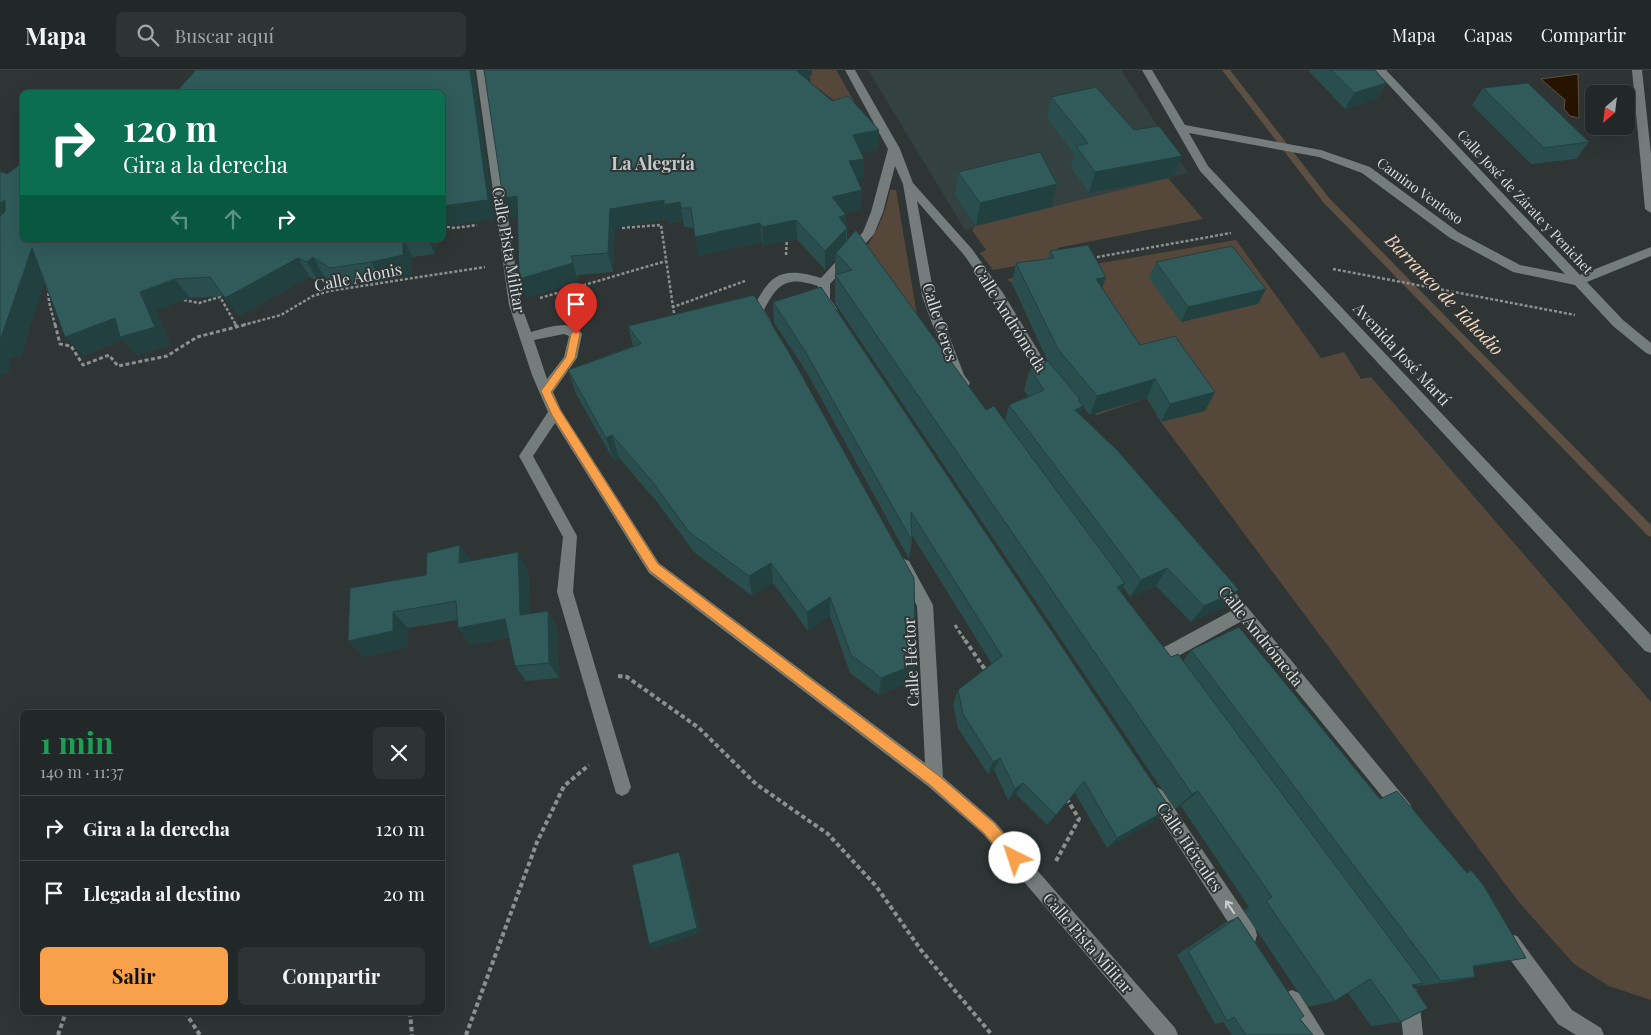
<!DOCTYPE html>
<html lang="es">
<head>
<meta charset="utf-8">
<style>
	body { margin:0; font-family:"Playfair Display",serif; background:#2e3433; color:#f1f3f6; height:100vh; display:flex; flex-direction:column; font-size:19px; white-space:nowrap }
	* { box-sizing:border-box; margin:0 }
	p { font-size:16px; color:#a2a6a7 }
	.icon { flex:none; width:28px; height:28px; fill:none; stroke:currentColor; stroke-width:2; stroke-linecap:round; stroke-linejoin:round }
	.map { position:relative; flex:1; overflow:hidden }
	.panel { position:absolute; left:20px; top:640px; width:425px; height:305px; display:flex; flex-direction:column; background:#222827; border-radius:8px; box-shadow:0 5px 20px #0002,0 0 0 1px #3f4444 }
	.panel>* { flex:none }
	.top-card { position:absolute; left:20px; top:20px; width:425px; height:152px; border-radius:8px; box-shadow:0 5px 20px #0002,0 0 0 1px #3f4444; background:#0b6e4f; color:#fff; overflow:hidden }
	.needle { width:32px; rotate:208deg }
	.controls { position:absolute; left:1585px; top:15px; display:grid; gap:10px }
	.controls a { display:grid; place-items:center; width:50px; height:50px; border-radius:8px; background:#222827; box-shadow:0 5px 20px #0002,0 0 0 1px #3f4444; font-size:25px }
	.pin { position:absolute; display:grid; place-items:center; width:42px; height:42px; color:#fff; margin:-51px -21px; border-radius:50% 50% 50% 0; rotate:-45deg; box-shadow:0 0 5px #0007 }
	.pin .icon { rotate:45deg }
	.me { position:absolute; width:55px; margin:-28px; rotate:319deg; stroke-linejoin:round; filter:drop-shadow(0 0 4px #0008) }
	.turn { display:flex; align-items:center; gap:18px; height:105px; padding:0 20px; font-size:22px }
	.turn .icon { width:65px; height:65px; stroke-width:2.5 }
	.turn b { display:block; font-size:35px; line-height:42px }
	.lanes { display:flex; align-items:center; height:48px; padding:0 20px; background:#0003; justify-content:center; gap:25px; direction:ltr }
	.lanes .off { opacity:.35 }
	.round { display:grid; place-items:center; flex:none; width:52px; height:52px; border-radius:8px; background:#2e3433 }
	.overview { display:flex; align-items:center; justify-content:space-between; height:85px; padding:0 20px }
	h1 { font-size:30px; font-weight:700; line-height:38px; color:#1e9e55 }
	.primary-button { display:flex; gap:10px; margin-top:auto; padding:10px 20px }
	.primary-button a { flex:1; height:58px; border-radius:8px; background:#f8a14a; color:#111; font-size:20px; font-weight:700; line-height:58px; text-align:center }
	.primary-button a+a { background:#2e3433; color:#f1f3f6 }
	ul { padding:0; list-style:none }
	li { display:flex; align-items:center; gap:15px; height:65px; padding:0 20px; border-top:1px solid #3f4444 }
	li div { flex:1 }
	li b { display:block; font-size:19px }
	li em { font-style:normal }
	header { display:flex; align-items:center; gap:30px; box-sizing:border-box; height:70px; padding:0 25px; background:#222827; border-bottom:1px solid #3f4444 }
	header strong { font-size:24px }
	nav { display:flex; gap:28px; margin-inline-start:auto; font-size:18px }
	.search { width:350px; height:45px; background:#2e3433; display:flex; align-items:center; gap:12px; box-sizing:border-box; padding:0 18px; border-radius:8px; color:#a2a6a7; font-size:19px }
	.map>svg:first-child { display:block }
	.built { fill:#334140 }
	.green { fill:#56473b }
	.water { fill:#281301; stroke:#5d5043 }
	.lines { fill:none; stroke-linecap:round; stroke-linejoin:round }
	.stream { fill:#5d5043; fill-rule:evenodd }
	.path-far2 { stroke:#8b9090; stroke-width:2.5; stroke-dasharray:3 2; stroke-linecap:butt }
	.path-far1 { stroke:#8b9090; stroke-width:3; stroke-dasharray:4 2.5; stroke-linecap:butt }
	.path { stroke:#8b9090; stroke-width:4; stroke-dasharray:4.5 3; stroke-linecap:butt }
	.minor { fill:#757d7c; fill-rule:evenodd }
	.wall { fill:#294e4d }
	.shaded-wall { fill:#22403f }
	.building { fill:#305b5a; stroke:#22403f }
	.oneway { stroke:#cacfce }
	.route { fill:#f8a14a; stroke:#a16930 }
	.labels { text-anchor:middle; stroke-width:4; stroke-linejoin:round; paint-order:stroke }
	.far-street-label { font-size:14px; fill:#d9dddd; stroke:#2e3534 }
	.street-label { font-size:16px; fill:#d9dddd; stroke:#2e3534 }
	.far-district-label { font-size:18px; font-weight:bold; fill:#c1c9c8; stroke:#2e3534 }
	.water-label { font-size:18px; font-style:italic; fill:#f8dbc2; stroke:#2e3534 }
</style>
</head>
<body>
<header>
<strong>Mapa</strong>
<div class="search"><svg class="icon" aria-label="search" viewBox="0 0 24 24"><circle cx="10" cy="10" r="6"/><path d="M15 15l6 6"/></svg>Buscar aquí</div>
<nav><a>Mapa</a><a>Capas</a><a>Compartir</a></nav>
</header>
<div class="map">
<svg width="1651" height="965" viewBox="0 0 1651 965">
	<rect width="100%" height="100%" fill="#2e3534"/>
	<path class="built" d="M868,0H1121L1188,103L965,160Z"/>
	<g class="green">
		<path d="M808,0H836L855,33L836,32L811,13Z"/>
		<path d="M1168,108L1203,149L1057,178L1061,188L993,200L980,183L986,180L972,160L976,156Z"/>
		<path d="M890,120H896L917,245L857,192C873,167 885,149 890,120Z"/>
		<path d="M1236,170L1321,288L1344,282L1361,309L1371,307L1651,632V930L1609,916L1574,894L1518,831L1161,352L1147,328L1097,345L1068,317L1050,294L1012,213L1007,209Z"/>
	</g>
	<path class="water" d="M1578,4L1579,48L1570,46L1564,39L1565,30L1541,9Z"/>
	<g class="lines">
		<path class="stream" d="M1222,0H1230L1329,128L1651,455V467L1647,465L1323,132Z"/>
		<g class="path-far2">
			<path d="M621,154V158L661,155L673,237"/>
			<path d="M442,156L455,158L477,155"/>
			<path d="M786,185L787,168"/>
			<path d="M1092,188L1231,163"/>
			<path d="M1333,199L1575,245"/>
			<path d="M48,218L49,232L55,255"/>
			<path d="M219,225L236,255"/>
			<path d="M540,228L666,191"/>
			<path d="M179,229L199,233L220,227"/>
			<path d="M675,248L673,237L745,211"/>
			<path d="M243,255L281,245L313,226L329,221L485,197"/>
		</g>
		<g class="path-far1">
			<path d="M55,254L60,274L71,276L83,295L109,285L118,296L167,286L197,267L248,254"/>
			<path d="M235,254L237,257"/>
			<path d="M955,555L966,572"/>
		</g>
		<g class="path">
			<path d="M965,570L986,601"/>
			<path d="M618,606L627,607L699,658L756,714L828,764L876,816L921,880L992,965"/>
			<path d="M1056,791L1079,749L1067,729"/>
			<path d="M185,942L200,965"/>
			<path d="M410,942L412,965"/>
			<path d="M58,965L66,942"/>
			<path d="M466,965L537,772L564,716L589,695"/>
		</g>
		<g class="minor">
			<path d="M476,0H486L521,235L531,262C546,258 572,248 582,264L577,288L553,322L561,340L659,493L925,693L917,536L896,496L899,491L904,489L909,491L933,535L943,707L995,752L1175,958L1178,965H1155L983,764L929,717L649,503L555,353L533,386L577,466L573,522L631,717L628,723L622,726L616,723L557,522L563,467L519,386L548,342L532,305L509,235ZM564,264L569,266L564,287L547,309L534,270Z"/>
			<path d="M845,0H855L900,79L913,113L972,179L1003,223L1048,297L1058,311L1056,315H1046L1038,305L995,229L964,185L917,131L934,226L964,305L970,313L968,317C960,319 958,316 953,311L922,226L903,114L895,96L883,142L874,164L830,214V229L837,239L835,242H827C819,233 818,228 818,216C788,206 778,212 764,240L771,252L770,255H760L752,240C770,204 781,196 821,208L863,162L871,142L888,79Z"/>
			<path d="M1142,0H1152L1185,55L1321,80L1370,97L1458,162L1520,195L1565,204L1375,0H1386L1580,205L1651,177V186L1587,212L1623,250L1651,273V285L1646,283L1613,256L1575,215L1513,202L1450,168L1362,103L1319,87L1189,63L1208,96L1651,565V583L1645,581L1200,101Z"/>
			<path d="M1632,0H1642L1651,84V143L1645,139Z"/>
			<path d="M1219,507L1224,509L1410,734L1413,740L1410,746L1404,749L1398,746L1240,552L1169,591L1163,593L1157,591L1155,586L1157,581L1231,541L1211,514L1214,509Z"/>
			<path d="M1156,717L1162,720L1255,858L1257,865L1255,872L1248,874L1241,872L1150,732L1147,726L1150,720Z"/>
			<path d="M1510,864L1517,866L1572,940L1601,958L1604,965H1576L1558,954L1503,880L1501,873L1503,866Z"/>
			<path d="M1409,916L1416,919L1419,926L1423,965H1403L1399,926L1402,919Z"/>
			<path d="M1292,920L1299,923L1325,965H1303L1282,930L1285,923Z"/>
		</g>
	</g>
	<g class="wall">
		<path d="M1308,0H1375L1386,13L1377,29L1345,39Z"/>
		<path d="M812,4L807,10L878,80L862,83L864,89V108L857,109L861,139L845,143L847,158V170L986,340L1005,351L1009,335L1028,326L1024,320L1030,299L1048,292L1012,213L1016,193L1048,189L1050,181L1102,219L1140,275L1215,322L1205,341L1161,352L1147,328L1090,345L1079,332L1083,336L1080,344L1239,520L1225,537L1191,552L1156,516L1130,527L1123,517L1120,522L1171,587L1183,591L1191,580L1380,729L1466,802L1471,800L1526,888L1499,893L1473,897L1475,907L1450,912L1417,916L1416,915H1412L1401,952L1371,956L1348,923L1335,931L1308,937L1244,841L1249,837L1181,736L1175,739L835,233V189L825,200L797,169L763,176L762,172L698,186L694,158L684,157L683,151L668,154L667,149L615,158L613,202L577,205L578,212L526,228L517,146L510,147L503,128Z"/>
		<path d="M1483,18L1589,72L1576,89L1531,94L1472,35Z"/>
		<path d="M1051,27L1134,60L1182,86L1174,107L1089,123L1071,97L1074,84L1047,48Z"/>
		<path d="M0,101L7,104L22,170H437L435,184L412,187V204L382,211L341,217L324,206L318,211L310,207L239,246L224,226L190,228L156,240L171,275L137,285L123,270L83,286L44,213L21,286L10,288L9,303L0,305Z"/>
		<path d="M958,102L1057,114L1052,137L976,156L955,125Z"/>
		<path d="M1156,192L1266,219L1258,234L1181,252L1149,208Z"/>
		<path d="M773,232L1158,749L1107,778L1075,723L1047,755L1016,724L1008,730L994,700L988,704L958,658L953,634L958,620L992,594L912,465V471L909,489L806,301L774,253Z"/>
		<path d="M628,256L912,611L879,625L850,603L830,546L808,561L773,513L752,526L694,482L657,432L619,388L614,391L576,324L568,300L633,276Z"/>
		<path d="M460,475L471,491L528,500L530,544L548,541L557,558L559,608L526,611L515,596L509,567L471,575L458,558V550L408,558V577L365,587L348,571L426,505Z"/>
		<path d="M1238,847L1300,949L1313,965H1232L1223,952L1215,954L1177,885L1226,852Z"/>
	</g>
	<g class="shaded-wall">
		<path d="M470,0H474L495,149L442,157V136Z"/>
		<path d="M798,0H812V4L797,21V1Z"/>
		<path d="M1386,13L1377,29L1345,39L1354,23Z"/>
		<path d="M879,60L878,80L852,85L853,65Z"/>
		<path d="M1182,86L1174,107L1089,123L1095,102Z"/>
		<path d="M864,89V108L848,111L849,91Z"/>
		<path d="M1057,114L1052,137L976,156L980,133Z"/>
		<path d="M862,120L861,139L832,146V127Z"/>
		<path d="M517,126L524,145L510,147L503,128Z"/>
		<path d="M5,130L22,149L0,163V133Z"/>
		<path d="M664,130L680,132L683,151L668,154L667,149L615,158L613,202L608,183L610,139Z"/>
		<path d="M846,145V177L836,183L835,189L825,200V181L839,147Z"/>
		<path d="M796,150L797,169L763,176L762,157Z"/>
		<path d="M760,153L762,172L698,186L695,167Z"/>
		<path d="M403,170H404L412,187V204L382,211L371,192Z"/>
		<path d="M428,170H437L435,184Z"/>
		<path d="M32,178L49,197L21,286L10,288L9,303L0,305V268Z"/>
		<path d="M571,186L578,212L526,228L519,209Z"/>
		<path d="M313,187L324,206L318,211L307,192Z"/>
		<path d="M298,188L310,207L239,246L225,228Z"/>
		<path d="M1106,207L1099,227L1096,209Z"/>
		<path d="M175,209L190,228L156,240L171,275L137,285L123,270L83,286L65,267L115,248L140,222Z"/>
		<path d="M1266,219L1258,234L1181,252L1188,237Z"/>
		<path d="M1155,309L1147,328L1090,345L1097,326Z"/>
		<path d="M1215,322L1205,341L1161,352L1170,334Z"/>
		<path d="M1080,329L1077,339L1083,336L1075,357L1068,360L1078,330Z"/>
		<path d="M612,365L619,388L614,391L606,368Z"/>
		<path d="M460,475L472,493H459Z"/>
		<path d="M518,482L528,500L531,562L520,545Z"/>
		<path d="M771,493L773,513L752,526L749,506Z"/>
		<path d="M1167,498L1156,516L1130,527L1141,510Z"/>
		<path d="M1125,513L1113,535L1117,517Z"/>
		<path d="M1239,520L1225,537L1191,552L1204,536Z"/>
		<path d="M830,527V546L808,561L807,542Z"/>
		<path d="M548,541L557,558L559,608L549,593Z"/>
		<path d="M393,542L408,558V577L365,587L348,571Z"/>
		<path d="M505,549L516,565L471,575L458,558Z"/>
		<path d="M916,594L912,611L879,625L881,608Z"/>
		<path d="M1000,688L994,700L988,704L993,692Z"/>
		<path d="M1023,713L1016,724L1008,730L1015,719Z"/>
		<path d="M1198,721L1181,736L1175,739L1192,724Z"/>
		<path d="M1170,738L1158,749L1107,778L1117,768Z"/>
		<path d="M679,782L683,788L701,863L654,879L649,874Z"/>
	</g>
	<g class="building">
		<path d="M196,0H470L488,130L442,136V22H176Z"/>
		<path d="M484,0H798L797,1L832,31L848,26L879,60L853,65L864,89L849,91L862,120L832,127L846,145L839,147L847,158L825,181L796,150L762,157L760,153L695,167L691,138H681L680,132L664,135V130L610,139L608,183L571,186L573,193L519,209L517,126L503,128Z"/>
		<path d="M1331,0H1375L1386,13L1354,23Z"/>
		<path d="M1528,13L1589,72L1544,78L1483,18Z"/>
		<path d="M1096,17L1134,60L1159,56L1182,86L1095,102L1076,76L1088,73L1051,27Z"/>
		<path d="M1040,82L1057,114L980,133L958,102Z"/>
		<path d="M22,93V170H403V185L371,192L330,198L313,187L307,192L298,188L225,228L210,207L175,209L140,222L155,257L120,267L115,248L65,267L32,178L1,268H0V146L5,142V130L0,133V101L7,104Z"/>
		<path d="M856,160L986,340L994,336L1125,513L1117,517L1171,587L1178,584L1423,913L1412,915L1428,938L1401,952L1370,909L1335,931L1266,831L1272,827L1198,721L1192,724L835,205L852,200L836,183Z"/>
		<path d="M1088,175L1106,207L1096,209L1140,275L1175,266L1215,322L1170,334L1155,309L1097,326L1058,279L1016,193L1054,188L1050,181Z"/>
		<path d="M1232,176L1266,219L1188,237L1156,192Z"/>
		<path d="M821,217L1170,738L1117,768L1084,711L1056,745L1023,713L1015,719L1000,688L993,692L963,644L958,620L1002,586L911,442L912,471L805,281L773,232Z"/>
		<path d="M754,225L791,286L914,508L916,594L881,608L851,585L830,527L807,542L771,493L749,506L689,462L651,410L612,365L606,368L568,300L641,274L628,256Z"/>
		<path d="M1048,291L1080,329L1078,330L1083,336L1075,340L1118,381L1239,520L1204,536L1167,498L1141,510L1009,335L1044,320L1030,299Z"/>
		<path d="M460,475L459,493L518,482L520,545L548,541L549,593L515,596L505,549L458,558L456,531L393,542V561L348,571L350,518L426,505L427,483Z"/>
		<path d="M1239,557L1380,729L1397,721L1467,803L1471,800L1484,816L1526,888L1473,896L1475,907L1441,911L1191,580Z"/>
		<path d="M679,782L697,858L649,874L632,795Z"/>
		<path d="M1238,847L1304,946L1300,949L1313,965H1246L1234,947L1227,951L1188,881Z"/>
	</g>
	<defs><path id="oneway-shaft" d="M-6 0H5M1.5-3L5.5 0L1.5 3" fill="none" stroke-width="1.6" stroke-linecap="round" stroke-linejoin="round" transform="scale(1.25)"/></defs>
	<use class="oneway" href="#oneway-shaft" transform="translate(1230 837) rotate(-124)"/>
	<path class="route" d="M576,260L580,264L575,288L551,322L560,340L658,494L939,706L994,753L1019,783L1021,788L1019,793L1015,795L1010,793L984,763L930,715L650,501L552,345L541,321L566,287L571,264Z"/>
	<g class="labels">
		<g class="far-street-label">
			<text transform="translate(1420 121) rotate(36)" y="5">Camino Ventoso</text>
			<text transform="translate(1525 132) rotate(47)" y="5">Calle José de Zárate y Penichet</text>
		</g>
		<g class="street-label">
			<text transform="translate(509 180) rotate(80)" y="6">Calle Pista Militar</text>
			<text transform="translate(358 207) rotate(-11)" y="6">Calle Adonis</text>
			<text transform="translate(1010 248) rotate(58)" y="6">Calle Andrómeda</text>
			<text transform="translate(940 252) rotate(72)" y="6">Calle Ceres</text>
			<text transform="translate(1402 284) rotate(47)" y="6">Avenida José Martí</text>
			<text transform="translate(1261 566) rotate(51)" y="6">Calle Andrómeda</text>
			<text transform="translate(911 592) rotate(-93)" y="6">Calle Héctor</text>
			<text transform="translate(1190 777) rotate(56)" y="6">Calle Hércules</text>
			<text transform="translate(1088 873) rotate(49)" y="6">Calle Pista Militar</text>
		</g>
		<g class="far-district-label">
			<text x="653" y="100">La Alegría</text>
		</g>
		<g class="water-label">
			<text transform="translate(1444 225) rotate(46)" y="6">Barranco de Tahodio</text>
		</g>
	</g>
</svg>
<div class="controls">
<a><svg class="needle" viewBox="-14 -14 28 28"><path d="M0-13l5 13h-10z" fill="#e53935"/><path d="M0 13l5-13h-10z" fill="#a2a6a7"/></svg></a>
</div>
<div class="pin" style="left:576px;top:264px;background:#d93025"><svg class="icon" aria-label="arrive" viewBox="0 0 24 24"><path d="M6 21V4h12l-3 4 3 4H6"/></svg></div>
<svg class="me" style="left:1015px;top:788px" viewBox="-20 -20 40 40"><circle r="19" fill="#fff"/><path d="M0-13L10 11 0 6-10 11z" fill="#f8a14a"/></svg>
<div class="top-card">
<div class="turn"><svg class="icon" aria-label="right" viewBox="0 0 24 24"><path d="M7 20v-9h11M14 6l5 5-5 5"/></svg><div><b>120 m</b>Gira a la derecha</div></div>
<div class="lanes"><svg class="icon off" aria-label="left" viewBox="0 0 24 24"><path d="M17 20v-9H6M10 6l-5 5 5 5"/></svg><svg class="icon off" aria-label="ahead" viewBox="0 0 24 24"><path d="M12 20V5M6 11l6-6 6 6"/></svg><svg class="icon" aria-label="right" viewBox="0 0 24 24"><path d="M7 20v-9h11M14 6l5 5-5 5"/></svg></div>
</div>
<section class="panel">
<div class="overview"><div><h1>1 min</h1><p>140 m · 11:37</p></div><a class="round"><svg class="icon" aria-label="close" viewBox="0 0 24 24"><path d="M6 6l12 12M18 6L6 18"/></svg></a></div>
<ul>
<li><svg class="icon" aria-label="right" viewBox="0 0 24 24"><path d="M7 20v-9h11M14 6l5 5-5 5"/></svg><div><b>Gira a la derecha</b></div><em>120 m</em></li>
<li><svg class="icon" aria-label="arrive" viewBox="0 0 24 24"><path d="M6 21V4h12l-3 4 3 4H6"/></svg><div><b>Llegada al destino</b></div><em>20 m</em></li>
</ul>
<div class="primary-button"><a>Salir</a><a>Compartir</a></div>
</section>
</div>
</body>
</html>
